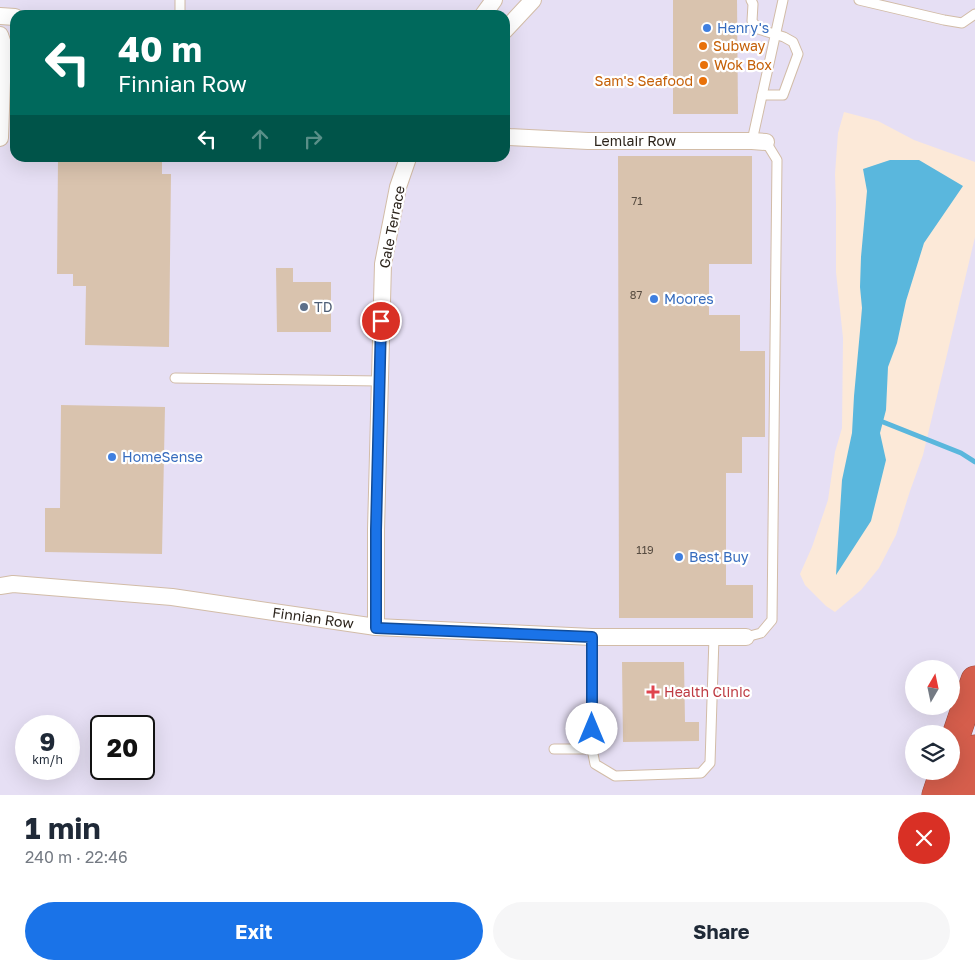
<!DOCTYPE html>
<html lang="en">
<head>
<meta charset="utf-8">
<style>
	body { margin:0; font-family:"Golos Text",sans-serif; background:#f6f6f7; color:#1f2937; height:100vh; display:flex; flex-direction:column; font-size:19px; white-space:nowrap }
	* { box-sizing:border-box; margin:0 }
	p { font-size:16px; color:#747a83 }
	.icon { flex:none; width:28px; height:28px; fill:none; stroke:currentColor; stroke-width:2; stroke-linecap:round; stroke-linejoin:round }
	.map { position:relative; height:795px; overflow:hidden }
	.drawer { display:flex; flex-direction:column; background:#fff; flex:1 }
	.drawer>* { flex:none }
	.hud { position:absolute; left:10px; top:10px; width:500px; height:152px; border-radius:15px; box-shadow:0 5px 20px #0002; background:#00695c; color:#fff; overflow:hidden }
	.needle { width:32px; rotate:9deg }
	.fabs { position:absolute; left:905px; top:660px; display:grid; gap:10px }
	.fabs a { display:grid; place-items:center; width:55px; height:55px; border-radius:50%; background:#fff; box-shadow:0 5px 20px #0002; font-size:25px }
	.speed { position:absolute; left:15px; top:715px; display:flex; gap:10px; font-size:25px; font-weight:700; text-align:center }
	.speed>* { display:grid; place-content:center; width:65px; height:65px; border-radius:50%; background:#fff; box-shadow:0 5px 20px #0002; line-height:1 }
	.speed small { font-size:12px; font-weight:400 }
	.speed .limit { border:2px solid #111; border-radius:8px; background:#fff; color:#111 }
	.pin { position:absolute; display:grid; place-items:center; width:42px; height:42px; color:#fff; margin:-21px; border:2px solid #fff; border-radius:50%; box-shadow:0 1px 5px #0007 }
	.me { position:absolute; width:55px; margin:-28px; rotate:0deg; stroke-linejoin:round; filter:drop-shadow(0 0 4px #0008) }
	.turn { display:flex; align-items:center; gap:18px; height:105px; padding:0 25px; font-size:22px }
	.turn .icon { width:65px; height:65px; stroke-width:2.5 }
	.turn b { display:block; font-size:35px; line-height:42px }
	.lanes { display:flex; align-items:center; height:48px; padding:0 25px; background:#0003; justify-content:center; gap:25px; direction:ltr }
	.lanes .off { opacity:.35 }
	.round { display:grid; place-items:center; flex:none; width:52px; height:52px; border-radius:26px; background:#f6f6f7 }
	.overview { display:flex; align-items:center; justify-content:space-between; height:85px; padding:0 25px }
	h1 { font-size:30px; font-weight:700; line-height:38px }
	.button { display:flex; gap:10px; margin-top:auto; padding:10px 25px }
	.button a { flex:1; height:58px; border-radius:30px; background:#1a73e8; color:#fff; font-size:20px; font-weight:700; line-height:58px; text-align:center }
	.button a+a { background:#f6f6f7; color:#1f2937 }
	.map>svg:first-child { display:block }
	.commercial { fill:#e6dff4; fill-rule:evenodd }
	.water { fill:#5ab7dd }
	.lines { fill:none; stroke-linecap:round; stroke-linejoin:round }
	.stream { stroke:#5ab7dd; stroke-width:5 }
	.building { fill:#d9c3ae }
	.service-casing { stroke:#d2bca7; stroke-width:11 }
	.minor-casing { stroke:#d2bca7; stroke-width:18 }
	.motorway-casing { stroke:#9a493b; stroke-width:29 }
	.service { stroke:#fff; stroke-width:9 }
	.minor { stroke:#fff; stroke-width:16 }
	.motorway { stroke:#d55e4c; stroke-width:28 }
	.route-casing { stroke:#114b97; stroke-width:12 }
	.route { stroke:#1a73e8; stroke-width:9 }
	.shop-dot { fill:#3f7fe0; stroke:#fff; stroke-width:2 }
	.food-dot { fill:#e8710a; stroke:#fff; stroke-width:2 }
	.service-dot { fill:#5c6f8a; stroke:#fff; stroke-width:2 }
	.health-dot { fill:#e0444e; stroke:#fff; stroke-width:2 }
	.labels { text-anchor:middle; stroke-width:4.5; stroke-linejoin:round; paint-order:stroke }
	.number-label { font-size:11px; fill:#564b40 }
	.shop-label { font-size:14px; fill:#366cbe; stroke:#fff; text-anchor:start }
	.food-label { font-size:14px; fill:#c56008; stroke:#fff; text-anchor:start }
	.street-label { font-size:14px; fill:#2b231b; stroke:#fff }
	.service-label { font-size:14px; fill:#4e5e75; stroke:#fff; text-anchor:start }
	.health-label { font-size:14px; fill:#be3a42; stroke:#fff; text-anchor:start }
</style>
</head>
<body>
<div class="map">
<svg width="975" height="795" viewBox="0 0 975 795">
	<rect width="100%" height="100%" fill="#fce9d8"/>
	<path class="commercial" d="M0,0H975V162L914,140L878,121L844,112L838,133L835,174L836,204V272L843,338L842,428L835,452L828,500L812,547L800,574L805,585L826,606L835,612L861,590L879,568L896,535L910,491L923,455L975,237V795H0ZM15,15H505V158H15ZM914,669H951V706H914ZM26,726H69V769H26ZM101,726H144V769H101ZM914,734H951V771H914Z"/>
	<path class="water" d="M890,160H919L963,186L924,243L906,301L897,343L888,367L886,410L880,433L886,460L871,521L836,575L842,480L852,433L854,396L860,331L862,308L860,287L861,257L867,191L863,169Z"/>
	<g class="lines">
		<path class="stream" d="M883,422L961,453L975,462"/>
	</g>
	<g class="building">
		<path d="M673,0H737L738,114H673Z"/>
		<path d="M618,156H752V264H709V315H740V351H765V437H742V473H726V585H753V618H619Z"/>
		<path d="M58,158H162V174H171L169,347L85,345L86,286H73V274H57Z"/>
		<path d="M276,268H293V282H331V332H277Z"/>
		<path d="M61,405L165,407L162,554L45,552V508H60Z"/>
		<path d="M622,662H684L685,722H699V741L623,742Z"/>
	</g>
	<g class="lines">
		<defs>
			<g id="service">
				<path d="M751,0L753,4L752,21L758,29L784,37L793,42L798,54L783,95H762"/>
				<path d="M859,0L944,20L962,23L975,14"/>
				<path d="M180,15V0"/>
				<path d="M752,141L783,0"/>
				<path d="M175,378L380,381"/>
				<path d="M592,637V749L595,764L615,776L701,773L710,763L714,637"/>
				<path d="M746,637L761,633L772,620L777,160L766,142"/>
				<path d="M554,749H592"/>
			</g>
			<g id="minor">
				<path d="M483,15L494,0"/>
				<path d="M0,16L15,17"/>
				<path d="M505,30L533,0"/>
				<path d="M0,35L3,44V53L0,138"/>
				<path d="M505,136L509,137L588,141H752L766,142"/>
				<path d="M0,586L13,584L172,597L376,627L592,637H746"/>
				<path d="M376,627V530L383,264L398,187L408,158"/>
			</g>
			<g id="motorway">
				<path d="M951,750L975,680"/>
				<path d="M936,795L944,771"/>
				<path d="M964,795L975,749"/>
			</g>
		</defs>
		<use href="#service" class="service-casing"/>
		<use href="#minor" class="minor-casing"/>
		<use href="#motorway" class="motorway-casing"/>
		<use href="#service" class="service"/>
		<use href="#minor" class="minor"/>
		<use href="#motorway" class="motorway"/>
	</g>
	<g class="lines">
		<defs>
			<path id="route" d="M381,321L376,530V628L592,637V729"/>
		</defs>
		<use href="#route" class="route-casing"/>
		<use href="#route" class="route"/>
	</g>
	<g class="shop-dot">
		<circle cx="707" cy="28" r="5"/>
		<circle cx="654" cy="299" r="5"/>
		<circle cx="112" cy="457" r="5"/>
		<circle cx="679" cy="557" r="5"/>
	</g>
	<g class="food-dot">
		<circle cx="703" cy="46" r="5"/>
		<circle cx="704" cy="65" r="5"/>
		<circle cx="703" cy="81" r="5"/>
	</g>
	<circle class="service-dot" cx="304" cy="307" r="5"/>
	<path class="health-dot" d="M650.5 684.5h5v5h5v5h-5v5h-5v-5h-5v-5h5z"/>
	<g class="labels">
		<g class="number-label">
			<text x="637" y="205">71</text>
			<text x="636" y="299">87</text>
			<text x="645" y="554">119</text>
		</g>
		<g class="shop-label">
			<text x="717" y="33">Henry's</text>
			<text x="664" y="304">Moores</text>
			<text x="122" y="462">HomeSense</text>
			<text x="689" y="562">Best Buy</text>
		</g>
		<g class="food-label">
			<text x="713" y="51">Subway</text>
			<text x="714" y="70">Wok Box</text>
			<text x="693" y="86" text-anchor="end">Sam's Seafood</text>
		</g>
		<g class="street-label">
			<text x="635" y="146">Lemlair Row</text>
			<text transform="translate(392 227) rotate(-79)" y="5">Gale Terrace</text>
			<text transform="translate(313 618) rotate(8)" y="5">Finnian Row</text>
		</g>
		<g class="service-label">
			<text x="314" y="312">TD</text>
		</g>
		<g class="health-label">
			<text x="664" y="697">Health Clinic</text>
		</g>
	</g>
</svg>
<div class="fabs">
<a><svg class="needle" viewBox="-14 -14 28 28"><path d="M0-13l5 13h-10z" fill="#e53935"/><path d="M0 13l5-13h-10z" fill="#747a83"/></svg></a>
<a><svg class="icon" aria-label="layers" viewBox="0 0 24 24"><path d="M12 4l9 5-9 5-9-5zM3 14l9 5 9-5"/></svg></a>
</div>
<div class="speed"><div>9<small>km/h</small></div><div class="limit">20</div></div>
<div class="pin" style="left:381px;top:321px;background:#d93025"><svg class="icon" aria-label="arrive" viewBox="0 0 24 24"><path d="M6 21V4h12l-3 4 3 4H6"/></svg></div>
<svg class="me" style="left:592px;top:729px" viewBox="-20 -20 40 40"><circle r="19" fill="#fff"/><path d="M0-13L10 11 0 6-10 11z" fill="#1a73e8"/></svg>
<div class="hud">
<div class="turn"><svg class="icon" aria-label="left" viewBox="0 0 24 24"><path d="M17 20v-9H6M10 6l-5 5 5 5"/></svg><div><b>40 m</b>Finnian Row</div></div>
<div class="lanes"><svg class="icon" aria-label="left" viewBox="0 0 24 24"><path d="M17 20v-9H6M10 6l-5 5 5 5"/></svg><svg class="icon off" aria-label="ahead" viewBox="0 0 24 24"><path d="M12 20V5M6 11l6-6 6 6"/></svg><svg class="icon off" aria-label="right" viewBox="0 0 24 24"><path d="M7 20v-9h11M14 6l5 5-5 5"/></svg></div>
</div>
</div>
<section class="drawer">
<div class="overview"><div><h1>1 min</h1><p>240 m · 22:46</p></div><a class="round" style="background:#d93025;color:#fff"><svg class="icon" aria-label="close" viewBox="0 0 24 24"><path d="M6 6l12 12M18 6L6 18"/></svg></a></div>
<div class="button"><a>Exit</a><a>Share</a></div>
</section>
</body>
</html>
